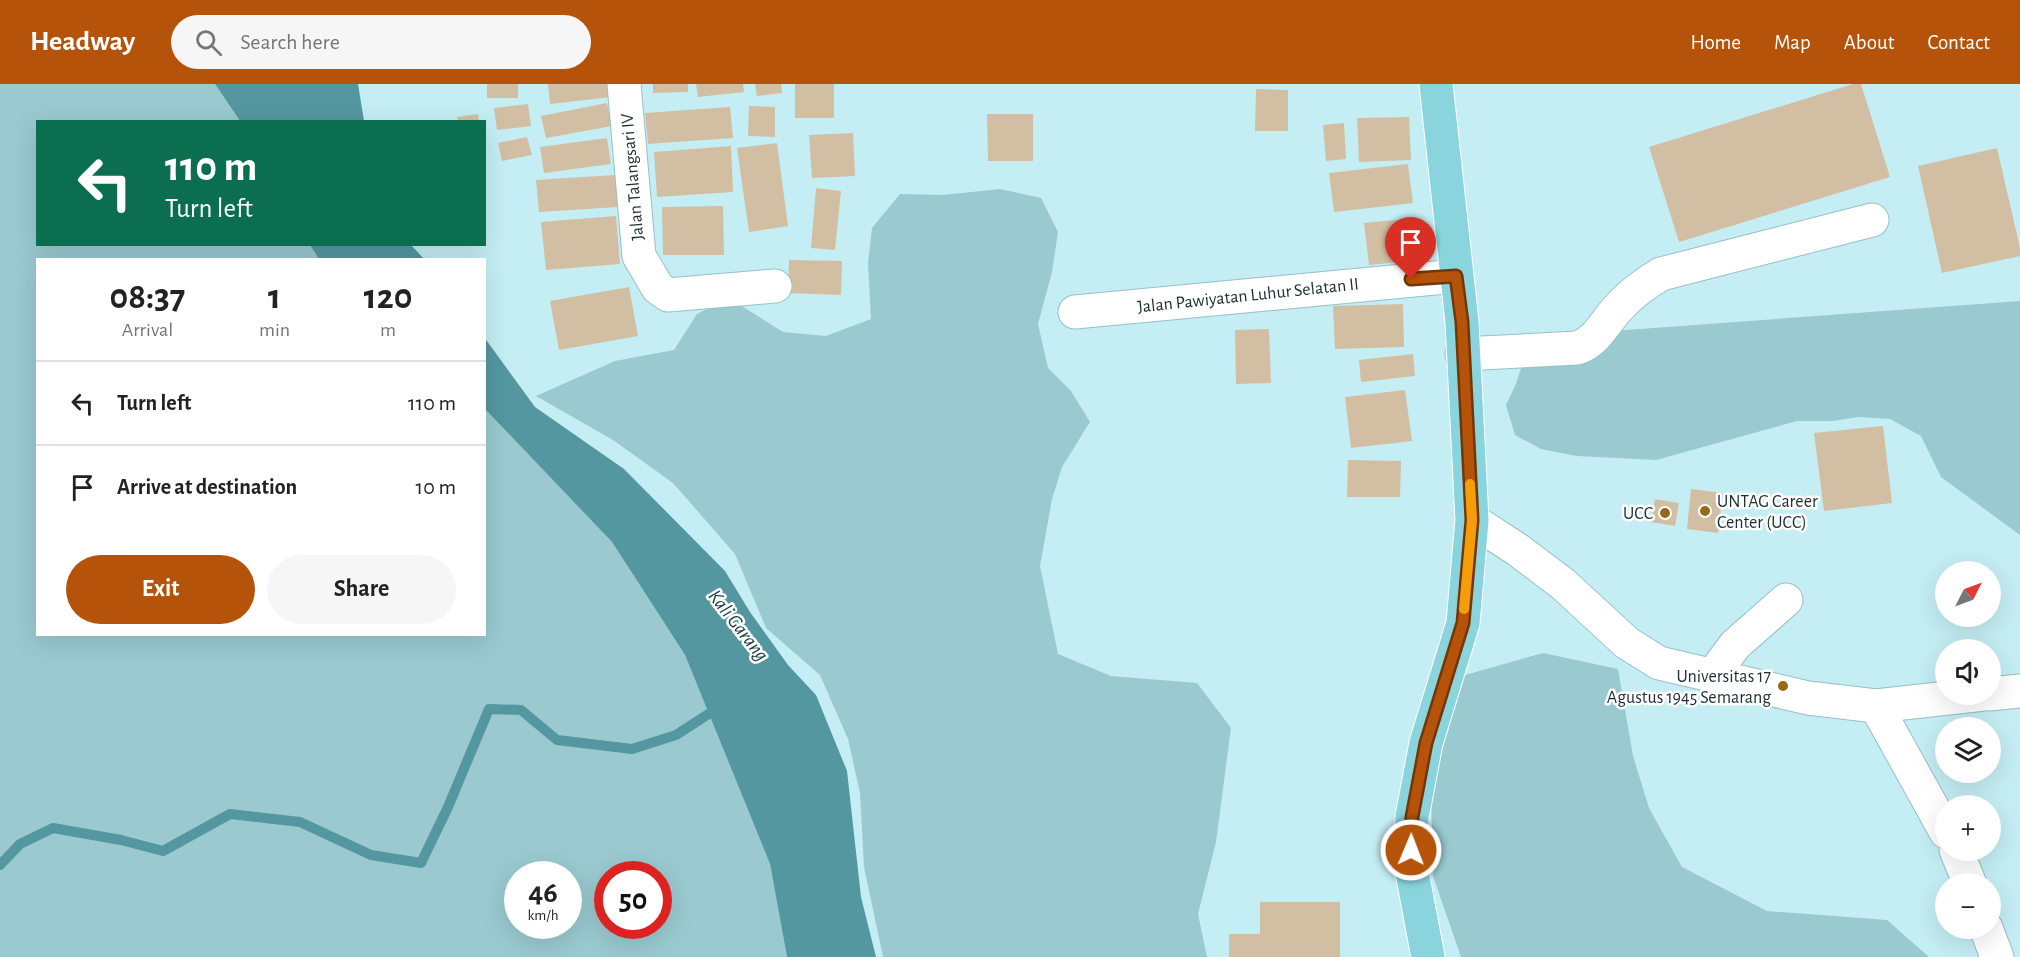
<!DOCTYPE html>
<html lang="en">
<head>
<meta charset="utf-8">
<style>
	body { margin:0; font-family:"Alegreya Sans",sans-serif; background:#f6f6f6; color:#222; height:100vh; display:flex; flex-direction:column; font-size:22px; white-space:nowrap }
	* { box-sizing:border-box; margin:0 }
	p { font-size:20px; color:#767676 }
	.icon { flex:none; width:33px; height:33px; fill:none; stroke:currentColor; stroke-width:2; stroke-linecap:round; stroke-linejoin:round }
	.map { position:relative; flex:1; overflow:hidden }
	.drawer { position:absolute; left:36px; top:174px; width:450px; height:378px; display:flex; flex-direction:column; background:#fff; border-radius:0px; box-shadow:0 6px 24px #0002 }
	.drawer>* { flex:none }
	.guide { position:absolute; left:36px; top:36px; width:450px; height:126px; border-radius:0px; box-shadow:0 6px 24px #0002; background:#0b6e4f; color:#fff; overflow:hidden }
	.needle { width:39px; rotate:48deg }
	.tools { position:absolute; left:1935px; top:477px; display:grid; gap:12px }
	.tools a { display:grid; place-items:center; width:66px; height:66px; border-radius:50%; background:#fff; box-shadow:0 6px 24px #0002; font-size:30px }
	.speed { position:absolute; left:504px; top:777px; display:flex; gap:12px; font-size:30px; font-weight:700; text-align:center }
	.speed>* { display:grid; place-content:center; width:78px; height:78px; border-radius:50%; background:#fff; box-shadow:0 6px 24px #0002; line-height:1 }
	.speed small { font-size:15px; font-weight:400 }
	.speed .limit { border:9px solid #d22; background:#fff; color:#111 }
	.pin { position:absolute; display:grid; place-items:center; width:51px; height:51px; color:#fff; margin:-62px -26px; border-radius:50% 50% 50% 0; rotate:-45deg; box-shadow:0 0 6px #0007 }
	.pin .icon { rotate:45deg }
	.me { position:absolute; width:66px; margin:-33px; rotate:1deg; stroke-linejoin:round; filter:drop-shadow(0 0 4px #0008) }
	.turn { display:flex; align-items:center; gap:21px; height:126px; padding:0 30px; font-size:27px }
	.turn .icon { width:78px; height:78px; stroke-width:2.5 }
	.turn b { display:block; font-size:42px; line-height:51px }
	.eta { display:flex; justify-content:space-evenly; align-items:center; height:102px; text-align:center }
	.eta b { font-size:36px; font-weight:700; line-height:42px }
	.button { display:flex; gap:12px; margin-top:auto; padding:12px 30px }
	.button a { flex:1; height:69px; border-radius:36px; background:#b45309; color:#fff; font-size:24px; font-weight:700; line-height:69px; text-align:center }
	.button a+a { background:#f6f6f6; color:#222 }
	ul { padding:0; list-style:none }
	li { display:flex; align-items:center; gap:18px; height:84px; padding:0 30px; border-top:2px solid #e0e0e0 }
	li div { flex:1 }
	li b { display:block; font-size:22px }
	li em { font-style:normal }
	header { display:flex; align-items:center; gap:36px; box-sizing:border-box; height:84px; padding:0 30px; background:#b45309; color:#fff }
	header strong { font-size:28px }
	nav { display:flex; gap:33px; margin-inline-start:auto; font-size:21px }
	.search { width:420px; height:54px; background:#f6f6f6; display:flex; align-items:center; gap:15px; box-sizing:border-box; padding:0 21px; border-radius:33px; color:#767676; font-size:22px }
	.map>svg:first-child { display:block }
	.green { fill:#9ac9d0; fill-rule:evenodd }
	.water { fill:#5497a1 }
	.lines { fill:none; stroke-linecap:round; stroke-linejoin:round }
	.stream { stroke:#5497a1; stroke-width:10 }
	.building { fill:#d2bfa3 }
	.minor-casing { stroke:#97bfc6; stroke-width:35 }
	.major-casing { stroke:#fff; stroke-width:35 }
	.minor { stroke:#fff; stroke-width:33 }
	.major { stroke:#8ad4de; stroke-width:33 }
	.route-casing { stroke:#753606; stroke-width:15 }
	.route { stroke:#b45309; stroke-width:10 }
	.slow { stroke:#f59e0b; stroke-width:10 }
	.poi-dot { fill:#976a18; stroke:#fff; stroke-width:2 }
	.labels { text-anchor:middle; stroke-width:5; stroke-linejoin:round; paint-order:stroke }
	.street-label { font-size:18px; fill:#1e2e31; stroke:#fff }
	.poi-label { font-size:18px; fill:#1e2e31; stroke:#fff; text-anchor:end }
	.water-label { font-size:20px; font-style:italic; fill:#13353a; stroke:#fff }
</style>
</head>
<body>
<header>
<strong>Headway</strong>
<div class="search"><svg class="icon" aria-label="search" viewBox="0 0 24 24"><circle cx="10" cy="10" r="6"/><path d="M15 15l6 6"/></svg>Search here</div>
<nav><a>Home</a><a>Map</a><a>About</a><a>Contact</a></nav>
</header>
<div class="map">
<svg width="2020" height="873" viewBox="0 0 2020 873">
	<rect width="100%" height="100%" fill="#c4eef4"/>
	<g class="green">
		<path d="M0,0H215L240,37L38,38V160L310,161L319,175L38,176V550H484L485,325L612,458L685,571L770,780L787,873H0ZM518,790H568V842H518ZM608,790H658V842H608Z"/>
		<path d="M1000,105L1041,114L1058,148L1052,188L1038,240L1048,284L1071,307L1090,338L1062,383L1052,415L1040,482L1058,570L1111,592L1197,599L1231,644L1216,758L1198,830L1207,873H883L864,783L860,709L848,655L820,591L766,544L735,470L673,399L613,356L536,312L615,277L674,266L697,230L729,214L783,248L826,252L871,235L868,179L872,144L900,110L943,111Z"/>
		<path d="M2020,217V451L1941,393L1921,352L1890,335L1858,333L1833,337H1797L1656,376L1577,372L1541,365L1515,351L1506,321L1516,300L1531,253Z"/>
		<path d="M1543,569L1618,585L1633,672L1649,724L1682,783L1767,827L1887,836L1929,873H1461L1433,792L1430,670L1458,593Z"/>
	</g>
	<g class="water">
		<path d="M215,0H358L364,37H240Z"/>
		<path d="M310,161H411L424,175H319Z"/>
		<path d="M484,253L535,323L624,385L725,487L750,528L788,581L816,611L847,687L861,813L876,873H787L770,780L685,571L612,458L485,325Z"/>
	</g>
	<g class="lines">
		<path class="stream" d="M0,781L20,760L53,744L121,756L163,767L230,730L300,738L371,771L421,779L448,723L489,625L521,626L557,656L632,665L676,651L721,622"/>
	</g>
	<g class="building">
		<rect x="487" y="0" width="31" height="14"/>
		<path d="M548,0H611L612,13L550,20Z"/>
		<path d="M653,0H688V8L653,9Z"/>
		<path d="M696,0H743L744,8L698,13Z"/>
		<path d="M755,0H781L782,9L757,12Z"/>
		<rect x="795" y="0" width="39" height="34"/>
		<path d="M1853,0H1861L1890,93L1679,158L1649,63Z"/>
		<path d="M1256,5L1288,6V47H1255Z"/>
		<path d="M607,19L612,42L546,54L541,32Z"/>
		<path d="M528,20L531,42L497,46L494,24Z"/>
		<path d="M749,22L775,23V53L748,52Z"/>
		<path d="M730,23L733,54L648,60L645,29Z"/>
		<path d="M478,30L479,38H458L457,33Z"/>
		<path d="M987,30H1033V77H988Z"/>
		<path d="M1409,33L1411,76L1359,78L1357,34Z"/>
		<path d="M1344,39L1346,75L1326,77L1323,41Z"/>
		<path d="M853,49L855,92L812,94L809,51Z"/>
		<path d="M527,53L532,71L502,77L498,59Z"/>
		<path d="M607,54L611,80L544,89L540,63Z"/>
		<path d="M777,59L788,142L749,148L737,64Z"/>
		<path d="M731,62L733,108L657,113L654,68Z"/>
		<path d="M1997,64L2020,164V172L1942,189L1918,82Z"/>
		<path d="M1408,80L1413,119L1334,128L1329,89Z"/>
		<path d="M615,91L618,123L539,128L536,96Z"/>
		<path d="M816,104L841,107L835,166L811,164Z"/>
		<path d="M723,122L724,171H663L662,123Z"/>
		<path d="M616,132L620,180L546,186L541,138Z"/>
		<path d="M1406,135L1410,177L1369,181L1364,139Z"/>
		<path d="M789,176L842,177L841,211L788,209Z"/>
		<path d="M629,203L638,252L559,266L550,217Z"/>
		<path d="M1403,220L1404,263L1335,265L1333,222Z"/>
		<path d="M1269,245L1271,299L1236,300L1235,246Z"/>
		<path d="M1413,270L1415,292L1361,298L1359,276Z"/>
		<path d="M1405,306L1412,357L1351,364L1345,313Z"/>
		<path d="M1883,342L1892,419L1824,427L1814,349Z"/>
		<path d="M1348,376L1401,377L1400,413H1347Z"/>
		<path d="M1691,405L1723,409L1718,449L1687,445Z"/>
		<path d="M1655,415L1679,419L1675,442L1651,438Z"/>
		<path d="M1260,818H1340V873H1229V850H1260Z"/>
	</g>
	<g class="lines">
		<defs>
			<g id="minor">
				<path d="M624,0L639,172L658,204L668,211L775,202"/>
				<path d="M1075,228L1456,192"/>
				<path d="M1462,270L1577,264C1598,257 1605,237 1620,222C1632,209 1646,199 1661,190L1872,136"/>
				<path d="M1472,436L1518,466L1563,500L1627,559L1659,579L1808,614L1876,622L1946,748"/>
				<path d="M1712,592L1735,561L1786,516"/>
				<path d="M1990,610L2020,607"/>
				<path d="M1876,622L1984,610"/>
				<path d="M1956,766L1970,800"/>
				<path d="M1986,844L1997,873"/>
			</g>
			<path id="major" d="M1428,873L1411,783L1412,733L1426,659L1463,539L1472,436L1462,238L1436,0"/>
		</defs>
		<use href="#minor" class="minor-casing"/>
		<use href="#major" class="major-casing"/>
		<use href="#minor" class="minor"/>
		<use href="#major" class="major"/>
	</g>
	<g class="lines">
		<defs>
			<path id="route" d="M1411,766L1412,733L1426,659L1463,539L1472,436L1462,238L1456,192L1411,195"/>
		</defs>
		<use href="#route" class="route-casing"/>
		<use href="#route" class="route"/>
		<path class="slow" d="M1464,525L1472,436L1470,400"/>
	</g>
	<g class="poi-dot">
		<circle cx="1705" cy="427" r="6"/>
		<circle cx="1665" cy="429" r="6"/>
		<circle cx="1783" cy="602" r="6"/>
	</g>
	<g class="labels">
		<g class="street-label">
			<text transform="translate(632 93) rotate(-95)" y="6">Jalan Talangsari IV</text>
			<text transform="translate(1248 211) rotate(-6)" y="6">Jalan Pawiyatan Luhur Selatan II</text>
		</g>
		<g class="poi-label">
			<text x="1717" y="423" text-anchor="start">UNTAG Career<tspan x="1717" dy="21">Center (UCC)</tspan></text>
			<text x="1653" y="435">UCC</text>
			<text x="1771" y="598">Universitas 17<tspan x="1771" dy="21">Agustus 1945 Semarang</tspan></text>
		</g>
		<g class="water-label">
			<text transform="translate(739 541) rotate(52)" y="7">Kali Garang</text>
		</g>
	</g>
</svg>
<div class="tools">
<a><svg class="needle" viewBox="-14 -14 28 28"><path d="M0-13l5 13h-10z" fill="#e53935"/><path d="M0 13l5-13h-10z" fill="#767676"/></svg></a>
<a><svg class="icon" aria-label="sound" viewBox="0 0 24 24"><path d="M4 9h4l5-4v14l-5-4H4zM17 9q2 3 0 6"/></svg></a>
<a><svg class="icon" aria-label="layers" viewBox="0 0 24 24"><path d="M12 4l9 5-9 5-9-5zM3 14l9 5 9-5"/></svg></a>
<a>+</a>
<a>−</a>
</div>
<div class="speed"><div>46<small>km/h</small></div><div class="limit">50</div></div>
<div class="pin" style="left:1411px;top:195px;background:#d93025"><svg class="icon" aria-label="arrive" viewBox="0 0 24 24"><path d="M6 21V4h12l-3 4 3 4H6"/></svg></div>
<svg class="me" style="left:1411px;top:766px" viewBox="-20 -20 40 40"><circle r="17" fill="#b45309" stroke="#fff" stroke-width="3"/><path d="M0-11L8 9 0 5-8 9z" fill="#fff"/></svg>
<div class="guide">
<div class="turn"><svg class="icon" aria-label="left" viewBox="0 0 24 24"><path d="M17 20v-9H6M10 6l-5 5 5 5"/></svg><div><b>110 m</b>Turn left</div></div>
</div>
<section class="drawer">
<div class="eta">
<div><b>08:37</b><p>Arrival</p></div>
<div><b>1</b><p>min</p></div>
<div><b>120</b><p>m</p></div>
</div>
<ul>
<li><svg class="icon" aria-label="left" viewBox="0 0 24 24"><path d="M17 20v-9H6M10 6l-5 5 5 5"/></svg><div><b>Turn left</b></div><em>110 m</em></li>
<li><svg class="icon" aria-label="arrive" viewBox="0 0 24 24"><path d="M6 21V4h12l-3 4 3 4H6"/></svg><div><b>Arrive at destination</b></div><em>10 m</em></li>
</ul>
<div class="button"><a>Exit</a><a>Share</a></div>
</section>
</div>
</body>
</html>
